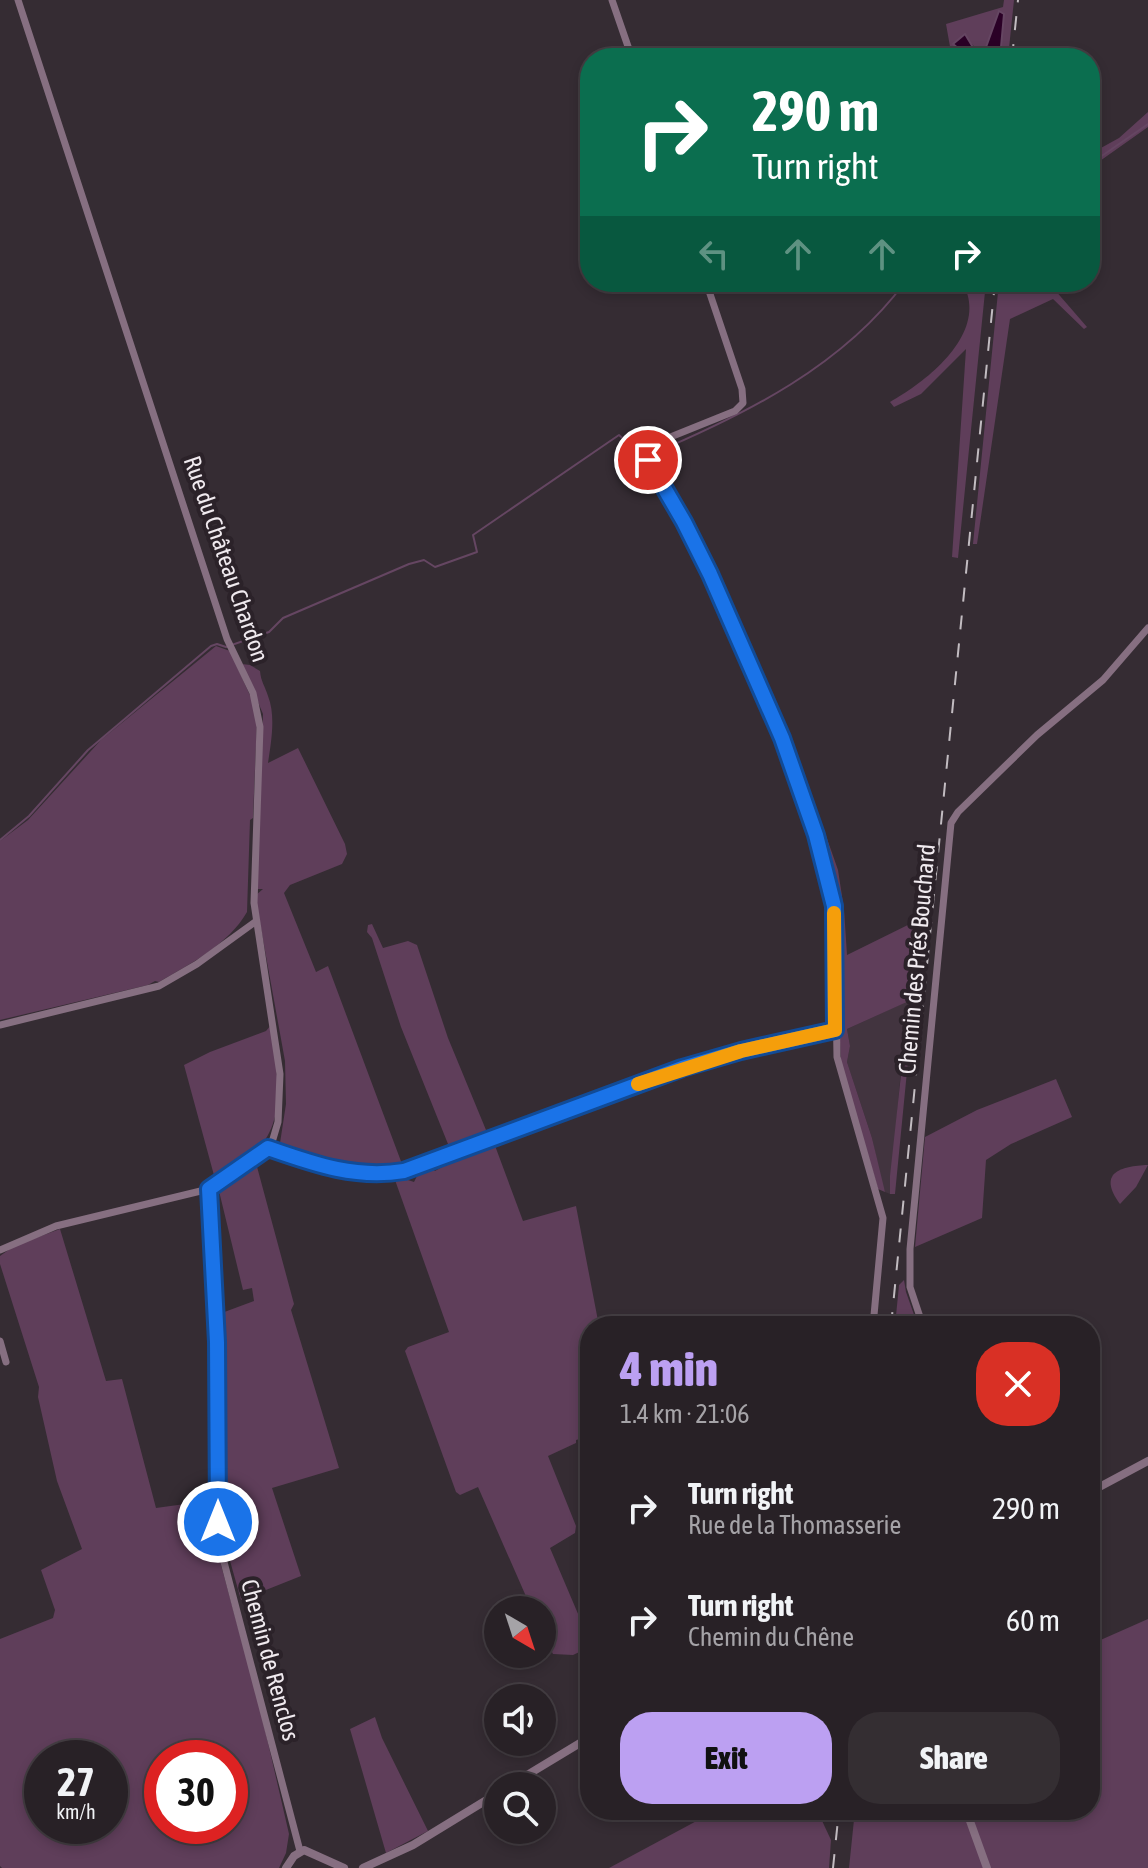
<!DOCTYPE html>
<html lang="en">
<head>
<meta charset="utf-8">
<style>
	body { margin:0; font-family:"Asap Condensed",sans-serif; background:#342e32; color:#f1f3f6; height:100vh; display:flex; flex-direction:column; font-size:30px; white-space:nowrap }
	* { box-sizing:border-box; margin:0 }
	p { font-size:26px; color:#a5a3a7 }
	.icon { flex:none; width:44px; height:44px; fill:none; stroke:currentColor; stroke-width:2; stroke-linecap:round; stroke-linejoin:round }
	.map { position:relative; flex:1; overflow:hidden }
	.details { position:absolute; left:580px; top:1316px; width:520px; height:504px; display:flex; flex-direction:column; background:#282126; border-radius:32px; box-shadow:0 4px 12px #0003,0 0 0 2px #443e43 }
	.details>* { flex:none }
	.hud { position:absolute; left:580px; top:48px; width:520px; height:244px; border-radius:32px; box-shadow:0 4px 12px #0003,0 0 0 2px #443e43; background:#0b6e4f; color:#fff; overflow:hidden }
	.needle { width:52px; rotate:141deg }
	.controls { position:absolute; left:484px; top:1596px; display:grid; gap:16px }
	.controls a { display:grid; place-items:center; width:72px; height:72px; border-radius:50%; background:#282126; box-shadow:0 4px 12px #0003,0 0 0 2px #443e43; font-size:40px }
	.speed { position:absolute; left:24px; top:1740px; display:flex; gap:16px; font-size:40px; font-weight:700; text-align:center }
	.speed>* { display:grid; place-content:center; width:104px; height:104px; border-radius:50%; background:#282126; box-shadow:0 4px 12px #0003,0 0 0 2px #443e43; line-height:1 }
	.speed small { font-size:20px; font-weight:400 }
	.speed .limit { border:12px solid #d22; background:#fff; color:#111 }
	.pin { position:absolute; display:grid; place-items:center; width:68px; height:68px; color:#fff; margin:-34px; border:4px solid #fff; border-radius:50%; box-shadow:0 2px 8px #0007 }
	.me { position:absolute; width:88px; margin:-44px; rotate:0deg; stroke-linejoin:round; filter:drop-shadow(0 0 6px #0008) }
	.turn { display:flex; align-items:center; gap:28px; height:168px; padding:0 40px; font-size:36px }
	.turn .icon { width:104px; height:104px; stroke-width:2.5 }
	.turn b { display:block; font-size:56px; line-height:68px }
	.lanes { display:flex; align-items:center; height:76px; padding:0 40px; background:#0003; justify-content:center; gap:40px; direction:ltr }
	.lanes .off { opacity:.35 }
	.round { display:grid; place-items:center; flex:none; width:84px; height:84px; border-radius:32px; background:#342e32 }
	.overview { display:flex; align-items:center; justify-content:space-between; height:136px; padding:0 40px }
	h1 { font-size:48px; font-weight:800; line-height:60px; color:#bca0f2 }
	.cta { display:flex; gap:16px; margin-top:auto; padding:16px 40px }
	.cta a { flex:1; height:92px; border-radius:32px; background:#bca0f2; color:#111; font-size:32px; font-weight:800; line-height:92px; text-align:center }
	.cta a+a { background:#342e32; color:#f1f3f6 }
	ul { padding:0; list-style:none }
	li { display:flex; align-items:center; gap:24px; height:112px; padding:0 40px }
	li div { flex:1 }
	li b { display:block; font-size:30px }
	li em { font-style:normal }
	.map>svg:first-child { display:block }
	.built { fill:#42343f }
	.green { fill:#5f3e5a; fill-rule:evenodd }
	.water { fill:#2a0026; stroke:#654662; stroke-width:2 }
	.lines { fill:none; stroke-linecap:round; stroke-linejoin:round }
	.stream { stroke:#654662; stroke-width:2 }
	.minor { stroke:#866f81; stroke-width:7 }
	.tertiary { stroke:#866f81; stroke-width:8 }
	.rail { stroke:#c2bcc1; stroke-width:2; stroke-dasharray:14 14; stroke-linecap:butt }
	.route-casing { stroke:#114b97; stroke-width:20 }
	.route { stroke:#1a73e8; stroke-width:14 }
	.slow { stroke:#f59e0b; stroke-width:14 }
	.labels { text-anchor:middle; stroke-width:8; stroke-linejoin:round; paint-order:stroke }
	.street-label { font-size:24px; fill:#f0eaef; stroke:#2b2229 }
</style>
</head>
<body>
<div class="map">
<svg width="1148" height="1868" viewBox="0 0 1148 1868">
	<rect width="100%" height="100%" fill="#352c33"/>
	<path class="built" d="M910,1000L902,1058L890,1194L885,1192L882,1184L872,1138L847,1062L850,1046L847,1029Z"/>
	<g class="green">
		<path d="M1004,0H1014L1008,58H1000L999,12L985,50L979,52L972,44H954L970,58H952L946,24L1003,7Z"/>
		<path d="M1148,112V127L1090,168V154L1119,138Z"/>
		<path d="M962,282H986L958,558L952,557L966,349L921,394L894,407L890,402C928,381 991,331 962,282Z"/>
		<path d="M999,282H1048L1087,327L1084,329L1053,299L1010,319L977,544H973Z"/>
		<path d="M216,646L230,651L253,702L257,720L253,818L250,820L247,912C229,944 190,964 159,982L155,981L148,985L0,1020V841L28,820L101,740Z"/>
		<path d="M242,664L250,665L260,671C261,682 265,686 268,696C276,716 271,743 268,763L298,748L345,844L347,854L342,864L290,885L284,893L316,972L328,966L402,1164L430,1156L448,1144L401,1027L372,938L367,932L368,925L372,924L383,948L408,941L417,945L448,1038L486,1130L497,1129V1131C459,1151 393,1176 350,1170C328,1166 306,1158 284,1151L280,1143L286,1104L285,1061L256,901V895L263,889H257L263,714Z"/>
		<path d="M803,770L838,870L844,909L847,955L922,918L895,1194H890V1176L909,1001L847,1029L850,1046L847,1062L872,1138L885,1192L878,1189L841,1063L839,1022H828V918L816,853L824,850L797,771Z"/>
		<path d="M271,1025C280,1098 292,1142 215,1179L184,1065L210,1052L266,1031Z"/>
		<path d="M1056,1079L1072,1117L1011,1144L986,1160L982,1218L915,1247L925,1137L977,1110Z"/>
		<path d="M494,1143L523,1221L576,1206L599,1326H590V1436L576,1440V1443L548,1456L576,1526L575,1533L550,1548L590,1642V1647L573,1655L553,1654L542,1632V1610H532L478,1487L460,1495L456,1492L405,1351L408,1347L449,1332L395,1180L402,1178L414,1182L417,1176L430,1168L435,1171C455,1159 474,1153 494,1143Z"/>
		<path d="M256,1163L294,1304L291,1310L339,1468L272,1488L301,1576L241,1600L225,1543L226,1430L222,1319L219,1314L254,1301L252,1288L243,1290L219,1191Z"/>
		<path d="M1148,1165L1136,1187L1120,1204C1097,1173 1120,1166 1148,1165Z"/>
		<path d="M60,1229L106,1381L122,1379L156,1508L214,1500L221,1565L260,1708L289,1834L286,1853L279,1868H2L0,1866V1639L53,1618L55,1610L41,1570L82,1549L57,1481L38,1397L39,1387L0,1264V1256L14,1246ZM42,1758H110V1826H42ZM162,1758H230V1826H162Z"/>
		<path d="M904,1280L906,1292L918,1326H895L899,1285Z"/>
		<path d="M1148,1619V1868H849L855,1810H1090V1629L1096,1642Z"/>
		<path d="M375,1717L382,1738L428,1831L386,1853L350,1729Z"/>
		<path d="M717,1810H817L831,1840L829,1868H609Z"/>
	</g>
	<path class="water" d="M999,11L1004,14L1000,58H970L953,44L965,34L974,49L979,52L985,50Z"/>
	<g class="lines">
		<g class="stream">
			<path d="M1090,164L1148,124"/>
			<path d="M652,454C746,414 843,366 905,282"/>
			<path d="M0,840L29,816L88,750L211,646L217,644L226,647L269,632L283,618L409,564L424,560L435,567L477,552L473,535L619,435L643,457"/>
		</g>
		<g class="minor">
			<path d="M612,0L632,58"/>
			<path d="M706,282L742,389L743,403L735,411L658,442L650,448L647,456L699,550L782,738L827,871L835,933L837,1057L883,1218L873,1326"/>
			<path d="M0,1025L159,986L197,964L255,922"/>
			<path d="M268,1148C314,1164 355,1179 404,1171L682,1068L741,1051L835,1030"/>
			<path d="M209,1189L217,1342L219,1543L300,1851"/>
			<path d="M0,1250L56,1226L209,1189L259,1156L268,1148L273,1139L278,1122L280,1074L254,903L260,727L253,693L227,639L18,0"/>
			<path d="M923,1326L910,1287V1249L951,823L958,812L1037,735L1103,680L1148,628"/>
			<path d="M0,1341L6,1362"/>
		</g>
		<g class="tertiary">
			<path d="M1090,1492L1148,1461"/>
			<path d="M509,1786L590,1737"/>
			<path d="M966,1810L987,1868"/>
			<path d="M286,1868L294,1856L304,1850L344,1868"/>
			<path d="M363,1868L413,1845L498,1793"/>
		</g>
		<g class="rail">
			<path d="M1012,58L1018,0"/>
			<path d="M891,1326L995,282"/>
			<path d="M833,1868L839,1810"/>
		</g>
	</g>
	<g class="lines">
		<defs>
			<path id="route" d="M218,1522L217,1342L209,1189L268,1148C314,1164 355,1179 404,1171L682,1068L741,1051L835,1030L834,906L816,835L782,738L710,574L684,522L648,460"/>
		</defs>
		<use href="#route" class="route-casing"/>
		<use href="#route" class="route"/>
		<path class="slow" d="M638,1084L741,1051L835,1030L834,913"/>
	</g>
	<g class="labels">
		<g class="street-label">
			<text transform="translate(226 559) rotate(71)" y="8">Rue du Château Chardon</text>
			<text transform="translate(917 959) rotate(-85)" y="8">Chemin des Prés Bouchard</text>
			<text transform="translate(270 1660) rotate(75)" y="8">Chemin de Renclos</text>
		</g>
	</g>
</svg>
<div class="controls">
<a><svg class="needle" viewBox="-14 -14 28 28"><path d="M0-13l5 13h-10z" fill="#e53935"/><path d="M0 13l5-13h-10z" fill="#a5a3a7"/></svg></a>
<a><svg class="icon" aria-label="sound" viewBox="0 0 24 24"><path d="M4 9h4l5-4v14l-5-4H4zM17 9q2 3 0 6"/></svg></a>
<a><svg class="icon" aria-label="search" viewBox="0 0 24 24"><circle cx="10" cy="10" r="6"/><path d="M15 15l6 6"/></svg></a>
</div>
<div class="speed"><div>27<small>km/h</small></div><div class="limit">30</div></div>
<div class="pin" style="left:648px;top:460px;background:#d93025"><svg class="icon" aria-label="arrive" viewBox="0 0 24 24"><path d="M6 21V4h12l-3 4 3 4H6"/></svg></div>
<svg class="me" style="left:218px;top:1522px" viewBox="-20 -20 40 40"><circle r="17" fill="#1a73e8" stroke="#fff" stroke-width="3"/><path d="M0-11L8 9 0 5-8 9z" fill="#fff"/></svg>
<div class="hud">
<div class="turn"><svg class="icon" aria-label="right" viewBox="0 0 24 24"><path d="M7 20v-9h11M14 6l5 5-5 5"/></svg><div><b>290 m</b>Turn right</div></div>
<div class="lanes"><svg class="icon off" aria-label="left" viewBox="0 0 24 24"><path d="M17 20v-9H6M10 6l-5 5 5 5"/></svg><svg class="icon off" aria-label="ahead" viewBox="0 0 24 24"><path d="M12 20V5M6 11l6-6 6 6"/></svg><svg class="icon off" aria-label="ahead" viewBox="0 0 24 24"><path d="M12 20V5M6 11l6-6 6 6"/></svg><svg class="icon" aria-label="right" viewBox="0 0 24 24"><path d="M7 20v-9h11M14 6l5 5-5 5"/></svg></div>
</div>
<section class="details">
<div class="overview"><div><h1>4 min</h1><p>1.4 km · 21:06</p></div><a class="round" style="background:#d93025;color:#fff"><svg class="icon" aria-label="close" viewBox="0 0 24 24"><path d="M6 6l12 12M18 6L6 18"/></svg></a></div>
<ul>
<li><svg class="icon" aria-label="right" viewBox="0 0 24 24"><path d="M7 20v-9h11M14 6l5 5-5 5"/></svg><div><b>Turn right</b><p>Rue de la Thomasserie</p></div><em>290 m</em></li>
<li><svg class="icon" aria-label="right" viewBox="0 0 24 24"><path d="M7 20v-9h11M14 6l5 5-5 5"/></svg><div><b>Turn right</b><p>Chemin du Chêne</p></div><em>60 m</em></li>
</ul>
<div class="cta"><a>Exit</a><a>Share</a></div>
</section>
</div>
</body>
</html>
